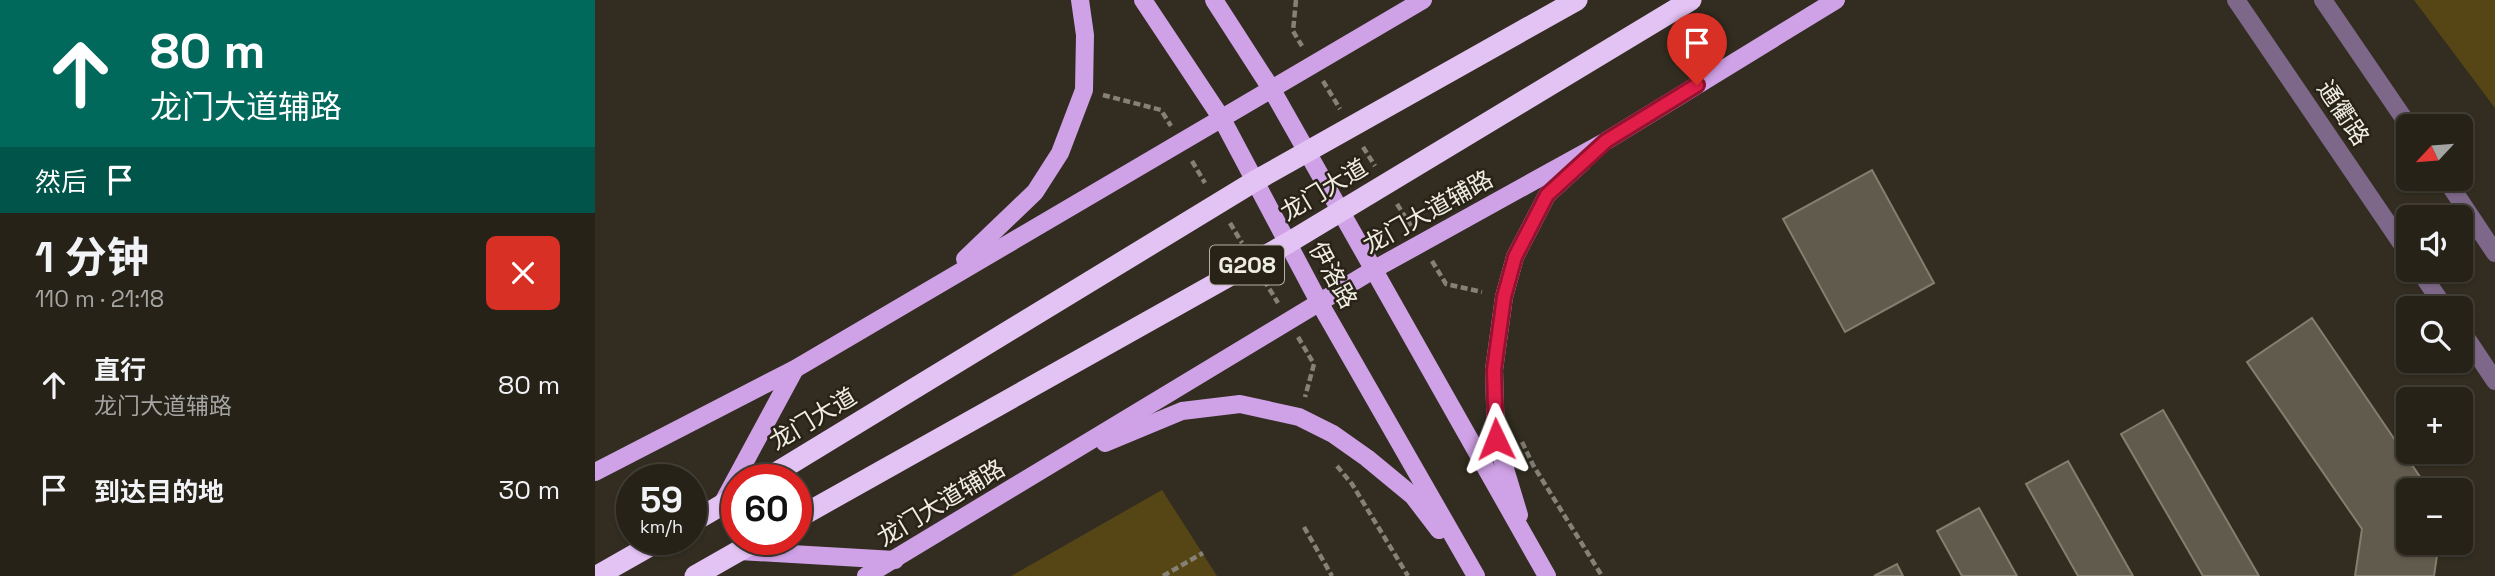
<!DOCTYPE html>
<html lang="zh">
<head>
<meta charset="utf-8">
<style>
	body { margin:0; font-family:"Space Grotesk","Noto Sans SC",sans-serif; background:#2e2a21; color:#f1f3f6; height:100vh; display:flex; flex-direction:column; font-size:26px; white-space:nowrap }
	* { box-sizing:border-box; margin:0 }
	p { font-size:23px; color:#a4a4a2 }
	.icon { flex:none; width:38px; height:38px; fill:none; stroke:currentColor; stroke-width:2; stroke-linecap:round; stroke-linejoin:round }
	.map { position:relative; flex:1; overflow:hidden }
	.details { display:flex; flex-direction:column; background:#262218; width:595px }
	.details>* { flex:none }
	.top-card { background:#00695c; color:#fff; overflow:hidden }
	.needle { width:46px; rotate:244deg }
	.fabs { position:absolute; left:1801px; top:114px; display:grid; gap:14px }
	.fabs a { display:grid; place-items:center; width:77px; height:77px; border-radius:10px; background:#262218; box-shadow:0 2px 5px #0004,0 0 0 2px #423f37; font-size:35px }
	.speed { position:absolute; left:21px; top:464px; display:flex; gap:14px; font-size:35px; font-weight:700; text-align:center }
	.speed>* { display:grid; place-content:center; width:91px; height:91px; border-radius:50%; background:#262218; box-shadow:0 2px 5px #0004,0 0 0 2px #423f37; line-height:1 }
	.speed small { font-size:18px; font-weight:400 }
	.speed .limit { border:10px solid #d22; background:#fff; color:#111 }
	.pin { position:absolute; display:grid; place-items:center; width:60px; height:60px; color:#fff; margin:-72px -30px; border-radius:50% 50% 50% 0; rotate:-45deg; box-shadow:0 0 7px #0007 }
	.pin .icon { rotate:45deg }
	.me { position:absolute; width:77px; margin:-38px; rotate:358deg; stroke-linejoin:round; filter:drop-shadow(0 0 5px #0008) }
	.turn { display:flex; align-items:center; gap:24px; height:147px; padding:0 35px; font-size:32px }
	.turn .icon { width:91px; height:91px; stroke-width:2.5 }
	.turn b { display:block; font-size:49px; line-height:60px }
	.then { display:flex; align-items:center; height:66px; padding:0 35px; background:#0003; gap:14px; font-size:26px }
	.round { display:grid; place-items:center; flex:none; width:74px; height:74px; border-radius:10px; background:#2e2a21 }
	.head { display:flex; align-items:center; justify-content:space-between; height:119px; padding:0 35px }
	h1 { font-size:42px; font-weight:700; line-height:52px }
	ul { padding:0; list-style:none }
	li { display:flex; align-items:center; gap:21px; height:105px; padding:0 35px }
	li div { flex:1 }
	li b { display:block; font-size:26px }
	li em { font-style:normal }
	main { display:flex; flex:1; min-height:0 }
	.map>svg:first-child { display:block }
	.green { fill:#564616 }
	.building { fill:#615b4d; stroke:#847e6e; stroke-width:2 }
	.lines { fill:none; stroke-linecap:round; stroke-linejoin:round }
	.path { stroke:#858177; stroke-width:4.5; stroke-dasharray:7 3.5; stroke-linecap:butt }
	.minor { stroke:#7e688a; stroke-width:18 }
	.major { stroke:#cfa1e6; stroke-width:18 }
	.highway { stroke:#e3c3f4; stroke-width:21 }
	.route-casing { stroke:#92132f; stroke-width:18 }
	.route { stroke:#e11d48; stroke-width:12 }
	.labels { text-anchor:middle; stroke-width:5; stroke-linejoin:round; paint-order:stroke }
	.shield { fill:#282316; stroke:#b3b0a6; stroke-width:2 }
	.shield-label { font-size:23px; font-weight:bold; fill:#efece4 }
	.street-label { font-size:24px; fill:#efece4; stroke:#282316 }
</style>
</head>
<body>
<main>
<section class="details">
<div class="top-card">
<div class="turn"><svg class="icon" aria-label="ahead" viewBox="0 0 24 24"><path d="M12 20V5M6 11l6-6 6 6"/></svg><div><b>80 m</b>龙门大道辅路</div></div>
<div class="then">然后<svg class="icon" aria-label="arrive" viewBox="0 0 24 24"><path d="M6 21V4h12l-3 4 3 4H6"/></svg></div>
</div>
<div class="head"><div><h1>1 分钟</h1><p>110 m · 21:18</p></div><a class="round" style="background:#d93025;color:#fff"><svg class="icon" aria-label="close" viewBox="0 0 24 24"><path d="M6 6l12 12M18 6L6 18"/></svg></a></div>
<ul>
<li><svg class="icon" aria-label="ahead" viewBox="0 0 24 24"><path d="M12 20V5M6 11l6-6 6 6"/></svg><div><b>直行</b><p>龙门大道辅路</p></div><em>80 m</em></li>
<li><svg class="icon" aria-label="arrive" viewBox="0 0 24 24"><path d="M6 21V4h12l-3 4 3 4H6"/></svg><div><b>到达目的地</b></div><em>30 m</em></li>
</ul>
</section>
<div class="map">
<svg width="1900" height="576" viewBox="0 0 1900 576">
	<rect width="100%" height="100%" fill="#322d20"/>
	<g class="green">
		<path d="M1819,0H1900V108Z"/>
		<path d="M567,490L622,576H416Z"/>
	</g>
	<g class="building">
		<path d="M1277,170L1339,283L1250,332L1188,219Z"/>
		<path d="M1717,318L1834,490H1813V542H1844L1839,576H1760L1767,529L1652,362Z"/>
		<path d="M1568,410L1664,576H1608L1526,434Z"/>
		<path d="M1473,461L1538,576H1483L1431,484Z"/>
		<path d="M1384,508L1422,576H1367L1342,531Z"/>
		<path d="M1302,564L1308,576H1279Z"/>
	</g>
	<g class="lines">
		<g class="path">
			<path d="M701,0L698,31L707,46"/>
			<path d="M728,81L745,109"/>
			<path d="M508,95L566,110L576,126"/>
			<path d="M768,147L780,166"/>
			<path d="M597,161L610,183"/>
			<path d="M802,204L816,226"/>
			<path d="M635,223L647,243"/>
			<path d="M837,261L851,284L887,292"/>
			<path d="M669,280L683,303"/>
			<path d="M703,337L719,364L710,397"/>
			<path d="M927,442L938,465L1007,576"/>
			<path d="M742,466L757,484L813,576"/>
			<path d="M709,527L737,576"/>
			<path d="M568,576L608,553"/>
		</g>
		<g class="minor">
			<path d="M1641,0L1813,253"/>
			<path d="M1728,0L1814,126"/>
			<path d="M1850,178L1900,253"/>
			<path d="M1824,270L1850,308"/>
			<path d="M1866,330L1900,381"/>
		</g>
		<g class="major">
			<path d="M548,0L627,119L724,302L881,576"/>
			<path d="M619,0L677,90L952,576"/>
			<path d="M370,259L440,192L465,153L489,90L490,35L485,0"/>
			<path d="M510,443L587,411L645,404L704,417L738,434L772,458L818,496L844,530"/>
			<path d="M0,472L200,369L828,0"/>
			<path d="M126,506L200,369"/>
			<path d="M924,515L901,439L899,370L909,297L920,257L952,195L988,162"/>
			<path d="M144,551L300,560"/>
			<path d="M271,576L778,270L1011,141L1241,0"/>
		</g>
		<g class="highway">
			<path d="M169,480L660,181L982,0"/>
			<path d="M201,519L693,243L1096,0"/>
			<path d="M96,523L142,496"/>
			<path d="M2,576L67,539"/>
			<path d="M100,576L165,539"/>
		</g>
	</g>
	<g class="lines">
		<defs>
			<path id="route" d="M901,439L899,370L909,297L920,257L952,195L1011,141L1102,85"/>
		</defs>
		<use href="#route" class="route-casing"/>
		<use href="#route" class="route"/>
	</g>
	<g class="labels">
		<rect class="shield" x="615" y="245.5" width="74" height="39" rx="5"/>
		<g class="shield-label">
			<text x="652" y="273">G208</text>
		</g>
		<g class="street-label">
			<text transform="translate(1748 113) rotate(56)" y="8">通衢路</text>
			<text transform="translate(729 190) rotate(-31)" y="8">龙门大道</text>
			<text transform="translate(833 212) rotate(-29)" y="8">龙门大道辅路</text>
			<text transform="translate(738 275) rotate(61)" y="8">伊洛路</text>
			<text transform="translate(218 419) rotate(-31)" y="8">龙门大道</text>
			<text transform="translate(346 503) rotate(-31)" y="8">龙门大道辅路</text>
		</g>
	</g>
</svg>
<div class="fabs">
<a><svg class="needle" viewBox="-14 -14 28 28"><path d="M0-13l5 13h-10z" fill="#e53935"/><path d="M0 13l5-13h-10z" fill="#a4a4a2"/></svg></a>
<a><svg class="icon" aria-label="sound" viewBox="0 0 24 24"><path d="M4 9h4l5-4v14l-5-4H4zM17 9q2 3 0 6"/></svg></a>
<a><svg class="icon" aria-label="search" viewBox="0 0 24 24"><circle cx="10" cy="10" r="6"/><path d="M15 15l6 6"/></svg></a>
<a>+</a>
<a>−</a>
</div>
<div class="speed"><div>59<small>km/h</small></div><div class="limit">60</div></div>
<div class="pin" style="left:1102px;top:85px;background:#d93025"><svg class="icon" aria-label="arrive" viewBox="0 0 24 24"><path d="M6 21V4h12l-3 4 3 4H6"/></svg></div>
<svg class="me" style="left:901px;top:439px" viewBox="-20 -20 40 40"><path d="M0-17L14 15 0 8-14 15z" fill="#e11d48" stroke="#fff" stroke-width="4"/></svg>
</div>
</main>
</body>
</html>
